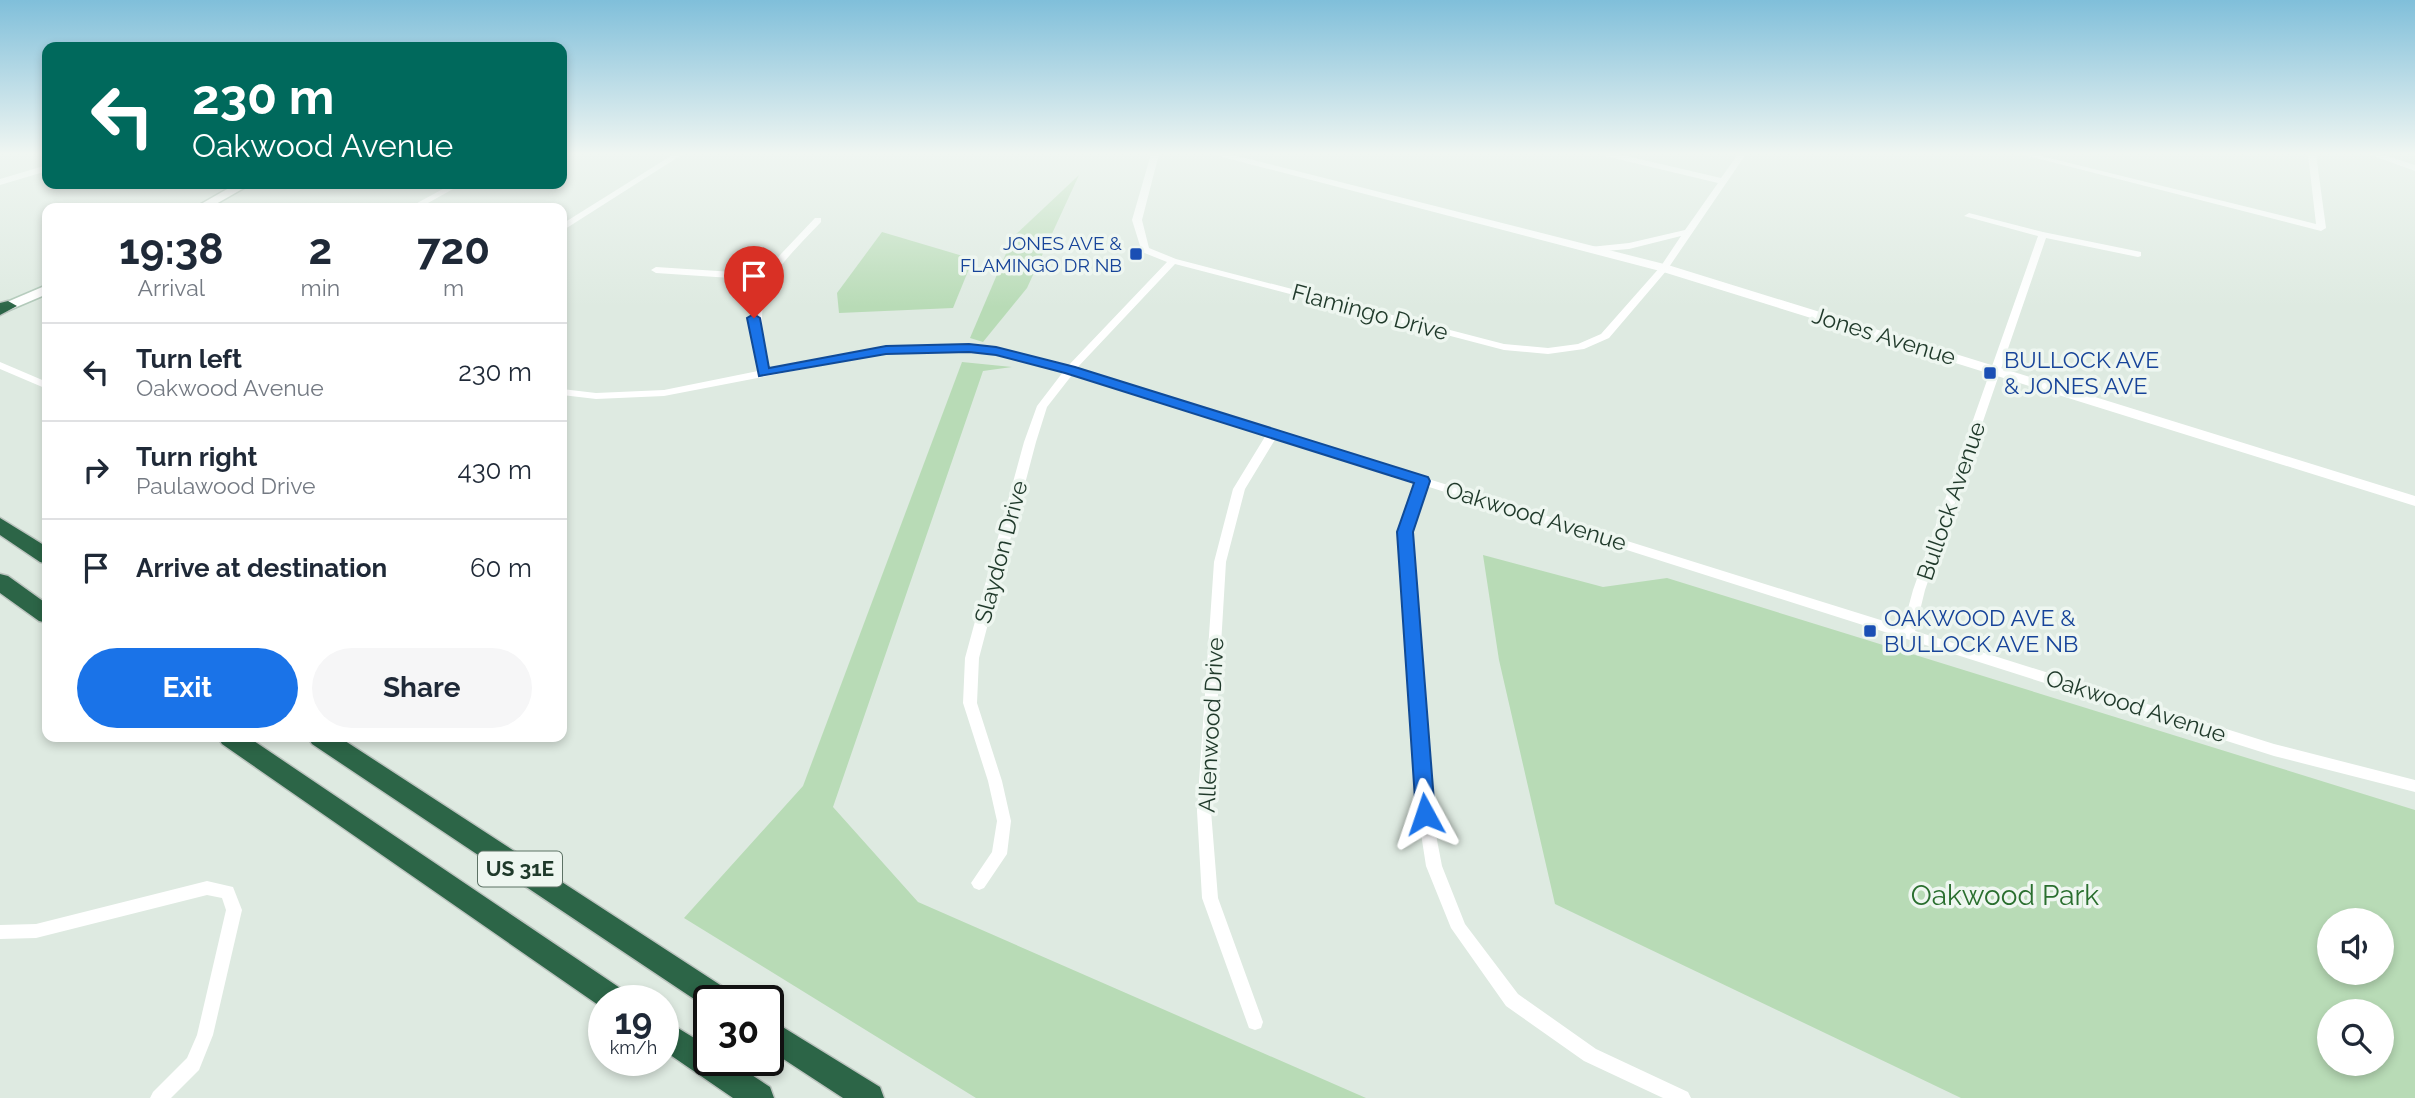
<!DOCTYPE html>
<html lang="en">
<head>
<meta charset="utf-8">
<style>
	body { margin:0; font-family:Raleway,sans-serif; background:#f6f6f7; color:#1f2937; height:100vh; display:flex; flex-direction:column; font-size:26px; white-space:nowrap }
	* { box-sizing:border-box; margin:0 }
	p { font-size:23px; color:#747a83 }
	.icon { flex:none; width:38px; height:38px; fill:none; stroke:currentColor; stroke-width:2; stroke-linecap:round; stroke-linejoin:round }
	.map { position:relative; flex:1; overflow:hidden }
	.details { position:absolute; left:42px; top:203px; width:525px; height:539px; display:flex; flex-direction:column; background:#fff; border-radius:14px; box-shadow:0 4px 10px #0003 }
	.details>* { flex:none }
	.banner { position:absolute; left:42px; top:42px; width:525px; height:147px; border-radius:14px; box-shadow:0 4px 10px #0003; background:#00695c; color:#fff; overflow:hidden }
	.buttons { position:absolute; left:2317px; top:908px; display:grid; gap:14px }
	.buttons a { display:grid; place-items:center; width:77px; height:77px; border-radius:50%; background:#fff; box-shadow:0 4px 10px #0003; font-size:35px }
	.speed { position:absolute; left:588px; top:985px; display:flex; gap:14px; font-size:35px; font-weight:700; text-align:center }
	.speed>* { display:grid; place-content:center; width:91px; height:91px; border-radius:50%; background:#fff; box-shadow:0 4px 10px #0003; line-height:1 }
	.speed small { font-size:18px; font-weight:400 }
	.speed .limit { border:4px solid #111; border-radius:10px; background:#fff; color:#111 }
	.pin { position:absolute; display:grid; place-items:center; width:60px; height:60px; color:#fff; margin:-72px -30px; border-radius:50% 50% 50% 0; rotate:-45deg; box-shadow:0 0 7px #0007 }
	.pin .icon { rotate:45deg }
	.me { position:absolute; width:77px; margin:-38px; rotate:355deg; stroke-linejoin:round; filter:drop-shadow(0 0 5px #0008) }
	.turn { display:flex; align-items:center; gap:24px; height:147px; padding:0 35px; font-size:32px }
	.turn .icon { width:91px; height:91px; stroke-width:2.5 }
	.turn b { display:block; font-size:49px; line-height:60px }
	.eta { display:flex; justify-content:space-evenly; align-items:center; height:119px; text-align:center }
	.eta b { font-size:42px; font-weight:700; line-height:49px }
	.cta { display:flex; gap:14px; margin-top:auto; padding:14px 35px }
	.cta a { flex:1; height:80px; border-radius:42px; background:#1a73e8; color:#fff; font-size:28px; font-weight:700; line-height:80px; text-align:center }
	.cta a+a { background:#f6f6f7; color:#1f2937 }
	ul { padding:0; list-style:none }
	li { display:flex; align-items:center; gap:21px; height:98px; padding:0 35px; border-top:2px solid #e0e1e3 }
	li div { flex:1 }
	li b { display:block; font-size:26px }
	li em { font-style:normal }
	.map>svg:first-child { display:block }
	.green { fill:#b8dbb6; fill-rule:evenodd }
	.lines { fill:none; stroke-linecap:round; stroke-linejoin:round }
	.secondary-casing { stroke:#b1c9b9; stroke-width:3 }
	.motorway-casing { stroke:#bcc4bf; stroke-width:3 }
	.minor { fill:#fff; fill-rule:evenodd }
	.tertiary { fill:#fff; fill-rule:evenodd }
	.secondary { fill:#fff; fill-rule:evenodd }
	.motorway { fill:#2c6547; fill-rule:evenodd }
	.route { fill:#1a73e8; stroke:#114b97; stroke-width:2 }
	.transit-dot { fill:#1a4fb4; stroke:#eef6f0; stroke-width:2.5 }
	.labels { text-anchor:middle; stroke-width:7; stroke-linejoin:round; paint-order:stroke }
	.far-transit-label { font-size:19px; fill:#164399; stroke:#eef6f0; text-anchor:end }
	.shield { fill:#eef6f0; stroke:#5d7265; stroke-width:2 }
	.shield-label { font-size:21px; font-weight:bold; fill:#1f392a }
	.street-label { font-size:23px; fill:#1f392a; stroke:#eef6f0 }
	.transit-label { font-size:23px; fill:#164399; stroke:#eef6f0; text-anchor:start }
	.near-park-label { font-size:28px; fill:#2a6f2f; stroke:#eef6f0 }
</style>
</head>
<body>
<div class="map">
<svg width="2415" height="1098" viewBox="0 0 2415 1098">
	<rect width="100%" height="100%" fill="#deeae1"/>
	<g class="green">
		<path d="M1079,175L1027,288L983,342L970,338L1013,237Z"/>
		<path d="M882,232L973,259L953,308L839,313L837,293Z"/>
		<path d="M962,362L1012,367L983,371L833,807L918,902L1366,1098H976L684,918L803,786Z"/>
		<path d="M1483,555L1603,587L1667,578L2415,810V1098H1961L1555,904L1499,660ZM2329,920H2382V973H2329ZM2329,1012H2382V1064H2329Z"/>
	</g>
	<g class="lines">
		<defs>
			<g id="secondary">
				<path d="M236,184H251L209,208H194Z"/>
				<path d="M47,285V294L0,314V305Z"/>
			</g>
			<g id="motorway">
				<path d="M8,301L17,306L0,315V303Z"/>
				<path d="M0,518L47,547V564L40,562L0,535Z"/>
				<path d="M0,574L8,576L47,604V623L39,621L0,593Z"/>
				<path d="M218,737H248L626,992L630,1001H604V1009L222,744Z"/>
				<path d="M308,737H339L731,992L735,1001H709V1009L312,744Z"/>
				<path d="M768,1018L880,1087L884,1098H843L768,1049Z"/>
				<path d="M663,1019L709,1047V1060H729L770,1087L774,1098H733L663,1050Z"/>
			</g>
		</defs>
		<use href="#secondary" class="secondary-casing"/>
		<use href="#motorway" class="motorway-casing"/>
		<g class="minor">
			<path d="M674,154H683L562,231V224Z"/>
			<path d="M1151,154H1159L1142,220L1149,248L1176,259L1504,344L1548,348L1578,344L1601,334L1661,266L1681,236L1629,249L1593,252L1588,249L1590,247L1629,243L1685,230L1718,183L1605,156L1604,154H1618L1721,178L1738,154H1746L1667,270L1609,338L1584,349L1548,354L1504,350L1175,264L1076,369L1903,627L1913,590L2038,236L1964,216L1969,213L2043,232L2141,252V256L2138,257L2046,238L1925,590L1915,631L2274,744L2415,780V792L2274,756L1426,486L1411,532L1432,814L1442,866L1465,924L1518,994L1596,1049L1688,1092L1691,1098H1663L1584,1061L1506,1006L1451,928L1426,866L1418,814L1399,532L1416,482L1276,438L1245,489L1226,562L1211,811L1218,898L1263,1022L1261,1028L1255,1030L1249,1028L1202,898L1197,811L1214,562L1233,489L1266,435L1072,375L1047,407L1036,442L979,658L977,703L1002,781L1011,821L1007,854L984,888L979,890L974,888L971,883L992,852L997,821L988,781L963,703L965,658L1024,442L1037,406L1063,372L1026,361L969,351L886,353L664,396L596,399L562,395V389L596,393L664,390L758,371C752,341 744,308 761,280L656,273L651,270L656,267L765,274L780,255L815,218H821V222C768,278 751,289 769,369C807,362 847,351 886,347C948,340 1008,349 1067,367L1167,262L1142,252L1132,220Z"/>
			<path d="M2020,154H2033L2316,224L2308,154H2316L2326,228L2321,231Z"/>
			<path d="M2368,154H2380L2415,165V171Z"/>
			<path d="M47,165V171L0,185V179Z"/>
			<path d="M452,184H462L419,208H408Z"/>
			<path d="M0,362L47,382V389L0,369Z"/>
			<path d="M207,881L233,887L242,910L213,1035L199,1070L171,1098H150L153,1092L187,1058L197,1035L226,910L222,898L207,895L36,938L0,939V925L36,924Z"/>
		</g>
		<path class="tertiary" d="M1211,154H1229L1668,265L2415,496V506L1660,271Z"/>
		<use href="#secondary" class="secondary"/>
		<use href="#motorway" class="motorway"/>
	</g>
	<linearGradient id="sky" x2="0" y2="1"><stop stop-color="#80bfda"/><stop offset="0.5" stop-color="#f0f6f2"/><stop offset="1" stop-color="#f0f6f2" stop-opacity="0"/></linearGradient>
	<rect width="2415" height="307" fill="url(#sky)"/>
	<path class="route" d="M754,314L760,318L769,368L886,346L969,344L996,347L1075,367L1428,477L1430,481L1413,532L1435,814L1432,820L1425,822L1419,820L1416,814L1397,532L1414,483L1065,373L996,355L969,352L886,354L759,376L747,318Z"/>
	<g class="transit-dot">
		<rect x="1129" y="247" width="14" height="14" rx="3.5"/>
		<rect x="1983" y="366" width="14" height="14" rx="3.5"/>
		<rect x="1863" y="624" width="14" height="14" rx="3.5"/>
	</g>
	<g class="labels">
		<g class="far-transit-label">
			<text x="1122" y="250">JONES AVE &amp;<tspan x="1122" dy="22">FLAMINGO DR NB</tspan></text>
		</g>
		<rect class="shield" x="478" y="851.5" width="84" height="35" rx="5"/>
		<g class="shield-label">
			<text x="520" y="876">US 31E</text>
		</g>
		<g class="street-label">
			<text transform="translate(1370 312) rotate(15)" y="8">Flamingo Drive</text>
			<text transform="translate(1884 336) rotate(17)" y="8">Jones Avenue</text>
			<text transform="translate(1951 501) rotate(-71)" y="8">Bullock Avenue</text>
			<text transform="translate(1536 516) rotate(17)" y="8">Oakwood Avenue</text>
			<text transform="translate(1001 552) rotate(-75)" y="8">Slaydon Drive</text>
			<text transform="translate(2136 706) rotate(18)" y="8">Oakwood Avenue</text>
			<text transform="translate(1211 725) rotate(-87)" y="8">Allenwood Drive</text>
		</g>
		<g class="transit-label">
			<text x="2004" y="368">BULLOCK AVE<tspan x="2004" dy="26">&amp; JONES AVE</tspan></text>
			<text x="1884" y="626">OAKWOOD AVE &amp;<tspan x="1884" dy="26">BULLOCK AVE NB</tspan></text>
		</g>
		<g class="near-park-label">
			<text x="2005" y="905">Oakwood Park</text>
		</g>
	</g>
</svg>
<div class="buttons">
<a><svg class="icon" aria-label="sound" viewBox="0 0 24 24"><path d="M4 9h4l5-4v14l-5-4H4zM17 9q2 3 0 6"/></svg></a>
<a><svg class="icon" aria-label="search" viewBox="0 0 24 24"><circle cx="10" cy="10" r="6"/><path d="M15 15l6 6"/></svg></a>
</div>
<div class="speed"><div>19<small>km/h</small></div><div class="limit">30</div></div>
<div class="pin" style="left:754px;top:318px;background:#d93025"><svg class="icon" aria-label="arrive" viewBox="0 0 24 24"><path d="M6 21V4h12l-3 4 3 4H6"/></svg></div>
<svg class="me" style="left:1425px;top:814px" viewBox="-20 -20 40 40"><path d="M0-17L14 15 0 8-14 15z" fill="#1a73e8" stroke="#fff" stroke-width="4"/></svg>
<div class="banner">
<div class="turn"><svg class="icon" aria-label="left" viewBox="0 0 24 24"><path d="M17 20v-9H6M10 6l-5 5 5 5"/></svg><div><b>230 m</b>Oakwood Avenue</div></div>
</div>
<section class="details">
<div class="eta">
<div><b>19:38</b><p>Arrival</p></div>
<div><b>2</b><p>min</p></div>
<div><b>720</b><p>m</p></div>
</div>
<ul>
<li><svg class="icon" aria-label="left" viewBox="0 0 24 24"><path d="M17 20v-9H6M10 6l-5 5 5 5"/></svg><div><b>Turn left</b><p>Oakwood Avenue</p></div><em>230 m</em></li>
<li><svg class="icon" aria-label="right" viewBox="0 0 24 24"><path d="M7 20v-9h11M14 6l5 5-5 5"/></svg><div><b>Turn right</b><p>Paulawood Drive</p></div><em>430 m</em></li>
<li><svg class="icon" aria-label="arrive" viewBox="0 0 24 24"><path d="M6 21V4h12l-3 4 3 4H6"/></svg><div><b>Arrive at destination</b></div><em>60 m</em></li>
</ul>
<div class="cta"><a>Exit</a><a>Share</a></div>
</section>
</div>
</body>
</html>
